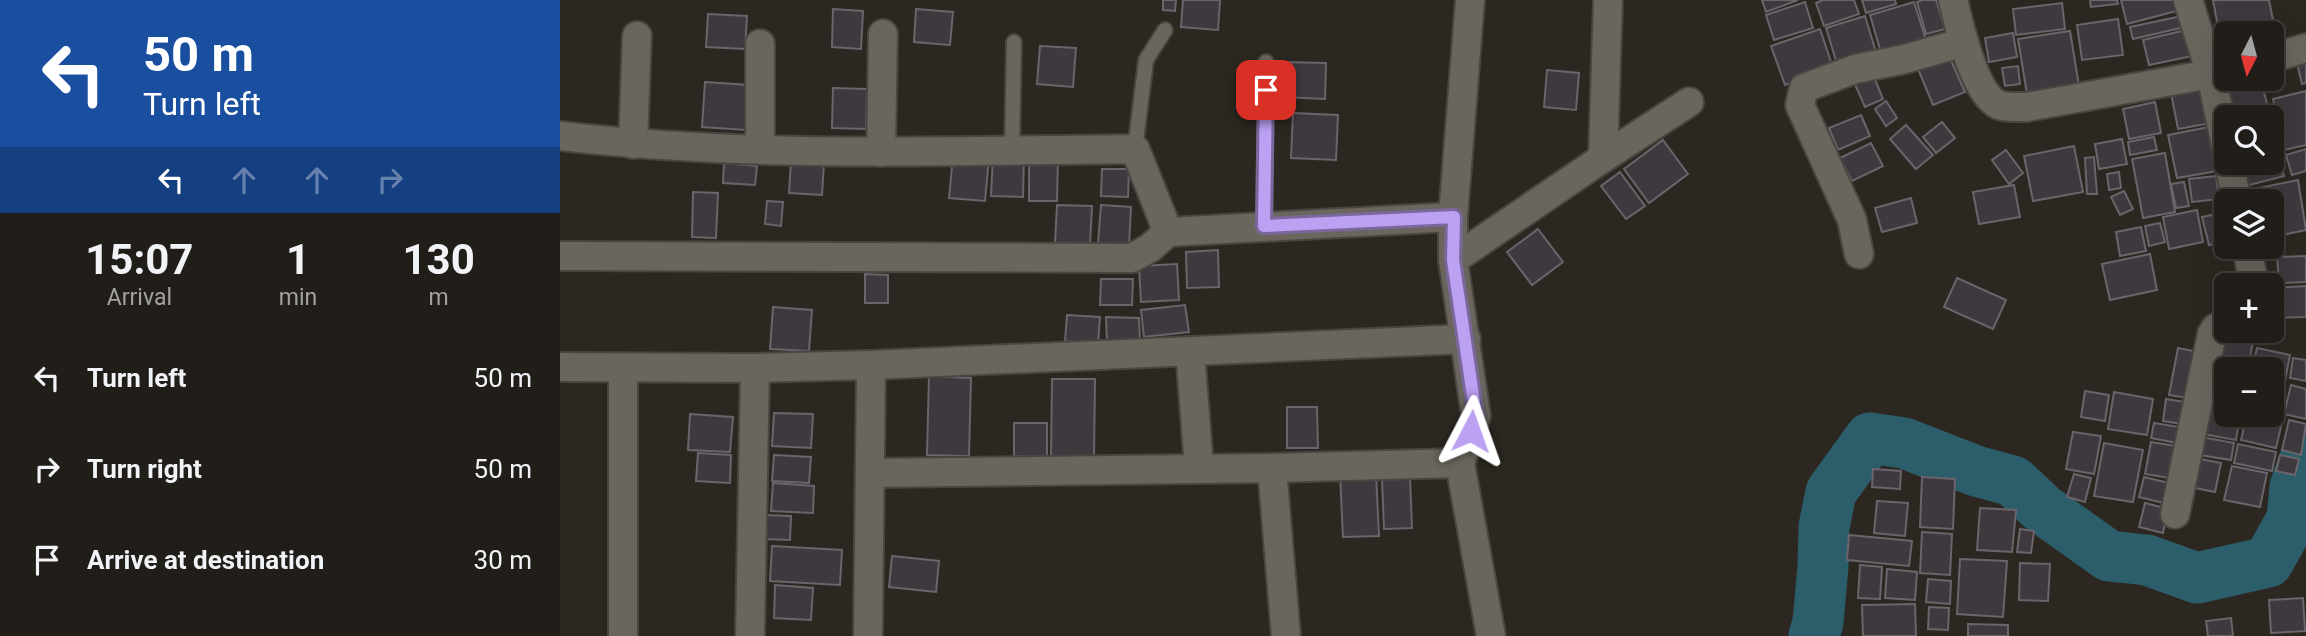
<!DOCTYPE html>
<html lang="en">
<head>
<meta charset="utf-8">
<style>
	body { margin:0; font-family:Roboto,sans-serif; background:#292722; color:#f1f3f6; height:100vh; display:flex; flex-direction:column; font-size:26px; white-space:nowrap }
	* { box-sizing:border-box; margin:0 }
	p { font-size:23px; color:#a2a2a2 }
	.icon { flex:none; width:38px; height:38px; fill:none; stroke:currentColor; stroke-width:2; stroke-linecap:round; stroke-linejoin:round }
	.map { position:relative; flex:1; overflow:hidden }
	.sheet { display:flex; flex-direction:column; background:#211e19; width:560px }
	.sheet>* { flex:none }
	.hud { background:#1a4fa0; color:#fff; overflow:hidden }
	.needle { width:46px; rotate:186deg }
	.buttons { position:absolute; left:1654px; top:21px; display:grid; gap:14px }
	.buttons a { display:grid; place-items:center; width:70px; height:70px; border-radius:10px; background:#211e19; box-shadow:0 7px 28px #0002,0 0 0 2px #3e3c38; font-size:35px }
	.pin { position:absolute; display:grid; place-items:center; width:60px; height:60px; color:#fff; margin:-30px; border-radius:14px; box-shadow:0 4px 10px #0006 }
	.me { position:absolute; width:77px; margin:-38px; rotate:4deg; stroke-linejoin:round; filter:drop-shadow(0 0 5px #0008) }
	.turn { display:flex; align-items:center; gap:24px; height:147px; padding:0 28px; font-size:32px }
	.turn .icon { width:91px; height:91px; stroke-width:2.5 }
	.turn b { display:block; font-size:49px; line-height:60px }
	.lanes { display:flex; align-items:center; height:66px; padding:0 28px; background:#0003; justify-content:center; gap:35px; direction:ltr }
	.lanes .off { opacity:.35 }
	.eta { display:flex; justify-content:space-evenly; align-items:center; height:119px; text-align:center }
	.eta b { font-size:42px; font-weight:700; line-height:49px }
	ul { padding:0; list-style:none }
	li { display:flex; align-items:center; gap:21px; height:91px; padding:0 28px }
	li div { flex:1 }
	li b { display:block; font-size:26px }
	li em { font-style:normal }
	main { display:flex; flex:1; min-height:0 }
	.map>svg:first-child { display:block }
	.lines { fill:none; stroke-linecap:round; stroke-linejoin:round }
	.river { stroke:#2c5d6b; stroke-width:51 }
	.building { fill:#3e393f; stroke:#6a646b; stroke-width:2 }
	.service-casing { stroke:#494641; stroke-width:18 }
	.minor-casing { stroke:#494641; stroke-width:32 }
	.service { stroke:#6a655d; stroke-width:14 }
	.minor { stroke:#6a655d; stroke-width:28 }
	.route-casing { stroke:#7a689d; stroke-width:18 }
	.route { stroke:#bca0f2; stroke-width:12 }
</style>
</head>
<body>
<main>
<section class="sheet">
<div class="hud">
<div class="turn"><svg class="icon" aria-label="left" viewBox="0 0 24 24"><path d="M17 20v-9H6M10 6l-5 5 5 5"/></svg><div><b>50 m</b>Turn left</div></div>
<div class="lanes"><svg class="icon" aria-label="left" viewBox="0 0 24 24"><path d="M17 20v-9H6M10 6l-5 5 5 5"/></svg><svg class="icon off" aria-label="ahead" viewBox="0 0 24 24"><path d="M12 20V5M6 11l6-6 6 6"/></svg><svg class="icon off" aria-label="ahead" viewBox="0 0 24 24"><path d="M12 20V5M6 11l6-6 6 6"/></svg><svg class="icon off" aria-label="right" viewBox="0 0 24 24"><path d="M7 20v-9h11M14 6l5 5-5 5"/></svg></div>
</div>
<div class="eta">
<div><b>15:07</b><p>Arrival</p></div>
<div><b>1</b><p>min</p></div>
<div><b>130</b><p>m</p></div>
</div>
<ul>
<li><svg class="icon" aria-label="left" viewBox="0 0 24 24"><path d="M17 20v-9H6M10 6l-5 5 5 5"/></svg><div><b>Turn left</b></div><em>50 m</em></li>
<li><svg class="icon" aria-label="right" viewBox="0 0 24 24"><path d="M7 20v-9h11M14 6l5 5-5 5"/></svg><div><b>Turn right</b></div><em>50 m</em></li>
<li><svg class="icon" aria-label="arrive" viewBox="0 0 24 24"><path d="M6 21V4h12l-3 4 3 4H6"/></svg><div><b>Arrive at destination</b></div><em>30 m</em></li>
</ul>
</section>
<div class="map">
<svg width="1746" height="636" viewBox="0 0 1746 636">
	<rect width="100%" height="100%" fill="#2c2821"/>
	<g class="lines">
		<path class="river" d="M1254,636L1258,622L1263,567L1264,527L1271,492L1310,438L1344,443L1416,471L1453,481L1483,509L1549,556L1587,560L1637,578L1708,562L1732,519L1735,487L1746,456"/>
	</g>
	<g class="building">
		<path d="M603,0H616L615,11L603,10Z"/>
		<path d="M623,0H660L658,30L621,27Z"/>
		<path d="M1202,0H1238L1206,12Z"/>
		<path d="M1263,0H1294L1299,14L1264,26L1256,3Z"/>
		<path d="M1302,0H1335L1336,4L1306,13Z"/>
		<path d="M1363,0H1376L1385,29L1366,34L1357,2Z"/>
		<path d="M1530,0H1557L1558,4L1531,7Z"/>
		<path d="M1561,0H1617L1620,10L1567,24Z"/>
		<path d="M1653,0H1709L1718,45L1712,46V33H1666V54L1663,55Z"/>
		<path d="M1245,2L1253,28L1214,40L1206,15Z"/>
		<path d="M1354,2L1367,43L1322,56L1310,15Z"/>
		<path d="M1502,3L1505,29L1456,35L1453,9Z"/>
		<path d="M273,9L303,11L301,49L272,47Z"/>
		<path d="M356,9L393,12L390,45L354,42Z"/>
		<path d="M148,14L187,16L185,49L146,47Z"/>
		<path d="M1305,16L1316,52L1277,64L1266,28Z"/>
		<path d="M1622,16L1625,27L1573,39L1570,27Z"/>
		<path d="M1558,19L1563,55L1522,60L1517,25Z"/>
		<path d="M1260,29L1273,68L1225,85L1211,46Z"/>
		<path d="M1626,30L1632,56L1589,65L1583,40Z"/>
		<path d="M1510,31L1519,86L1467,94L1458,39Z"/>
		<path d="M1453,33L1457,57L1429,62L1425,38Z"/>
		<path d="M480,46L516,48L513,87L477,84Z"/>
		<path d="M1389,56L1405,92L1373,105L1358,69Z"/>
		<path d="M725,62L766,63L765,99L724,97Z"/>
		<path d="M1746,62V83L1742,84L1737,63Z"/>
		<path d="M1458,66L1460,84L1445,86L1442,68Z"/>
		<path d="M987,70L1019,73L1016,110L984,107Z"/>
		<path d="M1312,72L1323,99L1305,107L1293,80Z"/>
		<path d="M1674,79H1700L1711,117H1667L1658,83Z"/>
		<path d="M145,82L189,85L186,130L142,127Z"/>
		<path d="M1644,87L1651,123L1618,129L1611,93Z"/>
		<path d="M273,88L307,89L306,129L272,128Z"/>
		<path d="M1746,91V145L1724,150L1713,99Z"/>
		<path d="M1326,101L1337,118L1326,126L1315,109Z"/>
		<path d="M1595,102L1601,133L1569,139L1563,109Z"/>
		<path d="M733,113L778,115L776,160L731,158Z"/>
		<path d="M1301,115L1310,136L1278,150L1269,128Z"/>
		<path d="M1382,122L1395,138L1376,153L1363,137Z"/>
		<path d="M1346,125L1373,155L1356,169L1330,139Z"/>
		<path d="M1654,126L1663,170L1617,178L1608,135Z"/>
		<path d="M1594,137L1597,150L1570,155L1568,142Z"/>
		<path d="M1562,139L1567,164L1539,169L1535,144Z"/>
		<path d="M1103,140L1128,174L1089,203L1064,169Z"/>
		<path d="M1311,143L1323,166L1292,181L1280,158Z"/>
		<path d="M1715,144L1724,176L1689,185L1683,163H1712V145Z"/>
		<path d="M1514,146L1523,192L1473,201L1464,156Z"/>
		<path d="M1746,149V171L1732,175L1726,155Z"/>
		<path d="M1446,150L1463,173L1449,184L1432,160Z"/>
		<path d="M1605,153L1615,212L1583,218L1572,159Z"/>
		<path d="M433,155L464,156L463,197L431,196Z"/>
		<path d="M393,156L429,158L425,201L389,198Z"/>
		<path d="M469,157H498L497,201H469Z"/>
		<path d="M1534,157L1537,194H1527L1525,158Z"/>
		<path d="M231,161L264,163L262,195L229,193Z"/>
		<path d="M164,163L197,166L195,185L163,183Z"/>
		<path d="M542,169H569L568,197L541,196Z"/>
		<path d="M1060,172L1085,206L1066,219L1041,186Z"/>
		<path d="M1559,172L1561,188L1549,190L1547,174Z"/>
		<path d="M1656,176L1659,199L1632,202L1629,179Z"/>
		<path d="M1738,180L1746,230L1712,237V201H1696L1694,189Z"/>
		<path d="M1624,182L1629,206L1616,208L1611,184Z"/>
		<path d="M1454,185L1460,217L1419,224L1413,192Z"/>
		<path d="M1564,191L1573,209L1560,215L1551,197Z"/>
		<path d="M133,192L158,193L156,238L132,237Z"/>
		<path d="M1351,198L1357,223L1322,232L1315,208Z"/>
		<path d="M207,201L223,202L221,226L205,224Z"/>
		<path d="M497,205L532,206L530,245L495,243Z"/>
		<path d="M541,205L571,207L569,245L538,243Z"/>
		<path d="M1637,210L1643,242L1609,249L1603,217Z"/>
		<path d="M1666,212V242L1649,245L1642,217Z"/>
		<path d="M1600,223L1605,242L1589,246L1585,226Z"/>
		<path d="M1581,227L1586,251L1560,256L1556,232Z"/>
		<path d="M978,229L1003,262L972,285L947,252Z"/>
		<path d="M658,250L659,287L627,288L626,252Z"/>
		<path d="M1590,254L1597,290L1550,300L1542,264Z"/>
		<path d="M1746,256V282L1719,283L1717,257Z"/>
		<path d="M617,264L619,300L581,302L579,266Z"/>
		<path d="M305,274L328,275V303H305Z"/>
		<path d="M1397,278L1446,300L1433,329L1384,307Z"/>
		<path d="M541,279H573L572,305H540Z"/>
		<path d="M1746,286V317L1712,318V288Z"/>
		<path d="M625,305L629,332L584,337L581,310Z"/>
		<path d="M213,307L252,310L249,351L210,349Z"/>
		<path d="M507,315L540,317L538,344L505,341Z"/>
		<path d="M546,317L579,318L580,341H547Z"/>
		<path d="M1663,330L1694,335L1688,369H1666V374L1657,373Z"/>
		<path d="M1618,348L1644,353L1635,399L1609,395Z"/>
		<path d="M1697,348L1730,355L1719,412L1712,410V369H1692Z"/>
		<path d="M1733,358L1746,360V381L1730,378Z"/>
		<path d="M1653,375L1666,378V398L1649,395Z"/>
		<path d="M369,376L411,378L409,456L367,455Z"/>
		<path d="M492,379H535L534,457H491Z"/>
		<path d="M1731,385L1746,389V419L1724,414Z"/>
		<path d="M1525,391L1549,395L1545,421L1521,417Z"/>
		<path d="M1554,392L1593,399L1587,435L1548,429Z"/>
		<path d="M1606,399L1631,403L1628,425L1603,421Z"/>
		<path d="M1643,400L1666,405V415H1680L1676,440L1637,433Z"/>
		<path d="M727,407H757L758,448H727Z"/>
		<path d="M214,413L253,414L251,448L212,446Z"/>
		<path d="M130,414L173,417L170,452L128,450Z"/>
		<path d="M1687,415H1709L1723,418L1716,448L1681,440Z"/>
		<path d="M1729,420L1746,424L1741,455L1722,450Z"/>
		<rect x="454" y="423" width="33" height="33"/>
		<path d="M1594,423L1625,428L1622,444L1591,438Z"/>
		<path d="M1513,432L1541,436L1534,474L1506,469Z"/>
		<path d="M1636,436L1674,443L1671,460L1633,454Z"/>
		<path d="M1591,442L1622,447L1616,479L1585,474Z"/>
		<path d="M1544,443L1583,450L1573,502L1534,496Z"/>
		<path d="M1678,444L1716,452L1712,471L1674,463Z"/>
		<path d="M138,453L171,455L170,483L136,481Z"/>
		<path d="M214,455L251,457L249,483L212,481Z"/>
		<path d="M1720,455L1739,459L1735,475L1716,471Z"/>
		<path d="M1630,457L1661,463L1655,492L1625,486Z"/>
		<path d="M1672,466L1707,473L1700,507L1664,500Z"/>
		<path d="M1313,469L1341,471L1340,489L1312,487Z"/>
		<path d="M816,473L819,536L783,537L780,475Z"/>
		<path d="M1514,474L1531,478L1525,502L1507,497Z"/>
		<path d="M850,477L852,528L824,529L822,478Z"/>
		<path d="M1362,477L1395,479L1393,529L1360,527Z"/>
		<path d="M1584,477L1613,484L1608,504L1579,497Z"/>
		<path d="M213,483L254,486L253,513L211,511Z"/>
		<path d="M1317,501L1348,503L1345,536L1314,533Z"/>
		<path d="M1585,503L1608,509L1603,533L1579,527Z"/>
		<path d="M1420,508L1456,510L1452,552L1417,550Z"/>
		<path d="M205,515L231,516L230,540L204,539Z"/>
		<path d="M1460,529L1474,531L1471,553L1457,552Z"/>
		<path d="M1362,532L1392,534L1390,575L1360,573Z"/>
		<path d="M1289,535L1352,541L1349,566L1287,560Z"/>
		<path d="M212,546L282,550L280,585L210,581Z"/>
		<path d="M332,556L379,561L376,592L329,587Z"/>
		<path d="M1400,559L1447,561L1443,617L1397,614Z"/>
		<path d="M1460,563L1490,564L1488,601L1459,600Z"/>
		<path d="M1300,565L1322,567L1320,599L1298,598Z"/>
		<path d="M1327,569L1357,572L1355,600L1325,598Z"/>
		<path d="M1368,579L1391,581L1390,604L1366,602Z"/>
		<path d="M215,585L253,588L251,620L214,618Z"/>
		<path d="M1743,598L1745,631L1711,633L1709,600Z"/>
		<path d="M1355,604L1356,636H1303L1302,605Z"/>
		<path d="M1369,607L1389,608L1388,630L1368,629Z"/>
		<path d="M1671,618L1673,636H1648L1646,621Z"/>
		<path d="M1408,624L1448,625V636H1408Z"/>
	</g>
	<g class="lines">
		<defs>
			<g id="service">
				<path d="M575,149L586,60L605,30"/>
				<path d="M452,150L454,42"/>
				<path d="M704,226L706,62"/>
			</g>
			<g id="minor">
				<path d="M910,0L893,217V260L916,416L900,463L931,636"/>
				<path d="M1393,0C1399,25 1414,94 1439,105C1448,108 1458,107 1467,107L1651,74L1666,147"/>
				<path d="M1628,0L1651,74L1666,70"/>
				<path d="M1712,58L1746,48"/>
				<path d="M0,136C191,158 384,151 575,149L608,232"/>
				<path d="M73,144L77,36"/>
				<path d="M200,149V44"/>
				<path d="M321,152L323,34"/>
				<path d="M1043,158L1129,102"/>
				<path d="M1669,163L1677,201"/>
				<path d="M1687,247L1694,285"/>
				<path d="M1299,254L1292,220L1240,105L1244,88L1295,69L1345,59L1404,42"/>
				<path d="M0,256L572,258L590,248L608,232L893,217"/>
				<path d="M893,260L1043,158L1048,0"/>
				<path d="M630,351L639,467"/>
				<path d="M0,367L195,368L311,365L906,339"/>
				<path d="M712,468L726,636"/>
				<path d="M310,473L712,468L900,463"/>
				<path d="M1615,514L1652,334L1656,328L1666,323"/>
				<path d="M63,636V368"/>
				<path d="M190,636L195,368"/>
				<path d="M308,636L311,365"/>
			</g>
		</defs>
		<use href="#service" class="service-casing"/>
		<use href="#minor" class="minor-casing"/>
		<use href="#service" class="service"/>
		<use href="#minor" class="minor"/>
	</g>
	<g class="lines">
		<defs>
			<path id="route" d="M706,90L704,226L894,217L893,260L916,416L911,431"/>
		</defs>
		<use href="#route" class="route-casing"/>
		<use href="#route" class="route"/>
	</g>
</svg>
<div class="buttons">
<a><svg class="needle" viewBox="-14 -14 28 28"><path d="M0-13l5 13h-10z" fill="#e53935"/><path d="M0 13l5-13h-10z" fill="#a2a2a2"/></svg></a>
<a><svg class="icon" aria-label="search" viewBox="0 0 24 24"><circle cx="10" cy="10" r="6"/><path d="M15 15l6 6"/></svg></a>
<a><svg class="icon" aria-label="layers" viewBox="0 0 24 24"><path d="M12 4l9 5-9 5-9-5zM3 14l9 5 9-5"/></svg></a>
<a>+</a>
<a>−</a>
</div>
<div class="pin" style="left:706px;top:90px;background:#d93025"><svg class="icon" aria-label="arrive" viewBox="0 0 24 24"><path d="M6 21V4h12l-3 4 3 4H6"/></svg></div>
<svg class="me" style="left:911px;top:431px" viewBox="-20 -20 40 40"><path d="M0-17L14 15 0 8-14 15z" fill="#bca0f2" stroke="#fff" stroke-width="4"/></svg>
</div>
</main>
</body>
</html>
